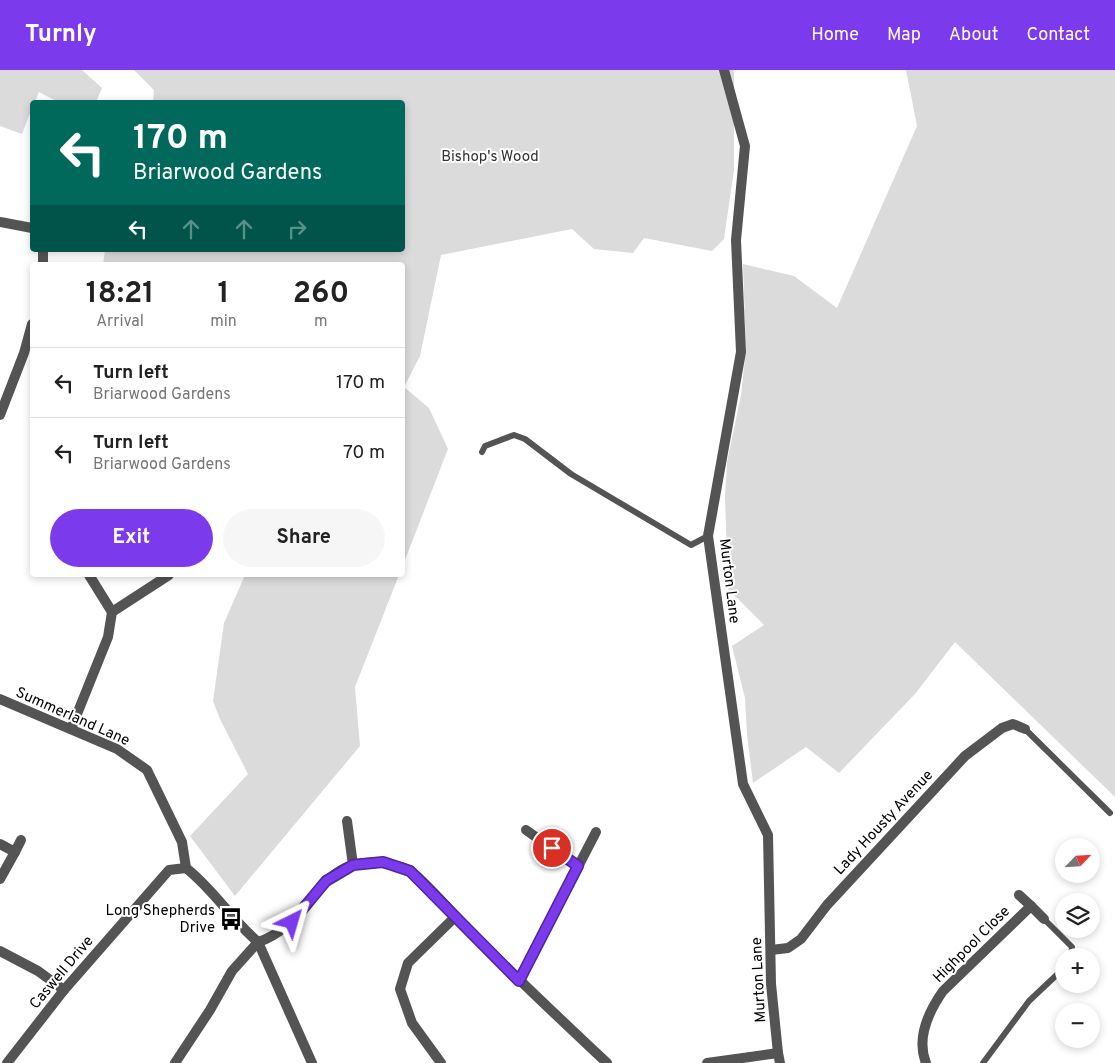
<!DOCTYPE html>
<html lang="en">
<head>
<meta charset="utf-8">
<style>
	body { margin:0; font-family:Overpass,sans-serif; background:#f6f6f6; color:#222; height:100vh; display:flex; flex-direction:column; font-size:19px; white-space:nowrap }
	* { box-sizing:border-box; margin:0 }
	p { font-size:16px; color:#767676 }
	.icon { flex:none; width:28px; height:28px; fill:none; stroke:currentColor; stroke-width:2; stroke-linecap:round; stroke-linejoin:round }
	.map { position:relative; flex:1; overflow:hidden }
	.sheet { position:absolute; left:30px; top:192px; width:375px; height:315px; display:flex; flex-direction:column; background:#fff; border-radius:5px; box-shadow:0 2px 8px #0003 }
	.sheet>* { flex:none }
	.banner { position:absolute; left:30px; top:30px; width:375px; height:152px; border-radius:5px; box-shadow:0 2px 8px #0003; background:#00695c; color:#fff; overflow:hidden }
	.needle { width:32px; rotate:65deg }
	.fabs { position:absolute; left:1055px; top:768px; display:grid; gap:10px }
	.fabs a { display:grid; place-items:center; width:45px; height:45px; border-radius:50%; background:#fff; box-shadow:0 2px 8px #0003; font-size:25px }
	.pin { position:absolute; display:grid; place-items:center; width:42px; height:42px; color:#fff; margin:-21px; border:2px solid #fff; border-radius:50%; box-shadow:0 1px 5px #0007 }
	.me { position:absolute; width:55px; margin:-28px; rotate:40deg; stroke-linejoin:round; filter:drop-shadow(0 0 4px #0008) }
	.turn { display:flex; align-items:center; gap:18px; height:105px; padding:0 20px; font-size:22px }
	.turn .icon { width:65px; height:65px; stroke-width:2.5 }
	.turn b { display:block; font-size:35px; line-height:42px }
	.lanes { display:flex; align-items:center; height:48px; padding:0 20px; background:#0003; justify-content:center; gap:25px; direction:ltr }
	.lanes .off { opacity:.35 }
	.eta { display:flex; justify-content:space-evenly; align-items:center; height:85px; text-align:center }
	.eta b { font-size:30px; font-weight:700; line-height:35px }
	.action { display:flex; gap:10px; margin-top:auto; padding:10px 20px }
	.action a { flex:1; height:58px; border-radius:30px; background:#7c3aed; color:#fff; font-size:20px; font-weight:700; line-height:58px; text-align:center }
	.action a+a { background:#f6f6f6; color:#222 }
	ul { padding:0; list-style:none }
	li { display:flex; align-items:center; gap:15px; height:70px; padding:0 20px; border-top:1px solid #e0e0e0 }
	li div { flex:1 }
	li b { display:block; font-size:19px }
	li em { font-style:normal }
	header { display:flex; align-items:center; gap:30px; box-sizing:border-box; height:70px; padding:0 25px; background:#7c3aed; color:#fff }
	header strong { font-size:24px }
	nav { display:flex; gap:28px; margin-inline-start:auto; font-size:18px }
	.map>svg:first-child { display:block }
	.green { fill:#dbdbdb }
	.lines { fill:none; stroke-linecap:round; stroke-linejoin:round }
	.service { stroke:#545454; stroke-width:6 }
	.minor { stroke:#545454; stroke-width:10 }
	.tertiary { stroke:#545454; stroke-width:10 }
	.route-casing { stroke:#51269a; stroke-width:12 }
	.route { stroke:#7c3aed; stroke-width:9 }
	.labels { text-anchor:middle; stroke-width:4; stroke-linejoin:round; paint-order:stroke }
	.park-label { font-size:15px; fill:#323232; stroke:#fff }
	.street-label { font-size:15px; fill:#000; stroke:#fff }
	.poi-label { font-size:15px; fill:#000; stroke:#fff; text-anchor:end }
</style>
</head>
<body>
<header>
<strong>Turnly</strong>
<nav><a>Home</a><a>Map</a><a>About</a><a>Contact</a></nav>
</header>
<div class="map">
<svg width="1115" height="993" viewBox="0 0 1115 993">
	<rect width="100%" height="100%" fill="#fff"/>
	<g class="green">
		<path d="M0,0H82L102,18L96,32H58L39,22L35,32H32V38L22,64L0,56Z"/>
		<path d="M134,0H734V100L724,169L712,181L644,168L633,183L594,179L572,159L441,185L420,286L404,317L429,338L448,379L403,495L402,195H103L105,180H402V32H153L154,20Z"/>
		<path d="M906,0H1115V727L955,572L915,624L839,703L806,677L753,713L747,665L745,628L732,576L764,555L728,519L725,427L727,392L741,325L746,280L743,194L794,206L837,238L917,56Z"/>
		<path d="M245,505H399L355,617L360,676L235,826L190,766L248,704L220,649L213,631L224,553Z"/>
	</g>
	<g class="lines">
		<g class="service">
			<path d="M482,382L485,376L514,365L525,369L571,404L691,475L708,466"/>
			<path d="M1025,659L1110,743"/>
			<path d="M1044,849L1072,877L1071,886"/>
			<path d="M983,993L1029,931L1064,898"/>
		</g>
		<g class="minor">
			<path d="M0,152L32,158"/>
			<path d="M43,195V180"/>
			<path d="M0,345L24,283L32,254"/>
			<path d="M89,505L112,542"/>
			<path d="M0,629L117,679L147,700L182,772L186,798C213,819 231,849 258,872L312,993"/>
			<path d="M71,659L108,567L112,542L169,505"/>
			<path d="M347,751L353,795"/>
			<path d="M526,760L578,797"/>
			<path d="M0,774L15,782L0,809"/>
			<path d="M15,782L21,770"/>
			<path d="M1019,825L1031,836"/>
			<path d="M258,872C303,858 314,806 353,795C370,790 393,793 409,800C420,806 454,845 465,856C511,903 559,948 607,993"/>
			<path d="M771,880L788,878L801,869L827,835L965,686L1002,658L1013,654L1025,659"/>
			<path d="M0,881L38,901L64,920"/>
			<path d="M519,911L596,762"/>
			<path d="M7,993L64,920L169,800L186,798"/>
			<path d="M175,993L210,940L232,901L258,872"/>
			<path d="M441,993L412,953L400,919L408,893L455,847"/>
			<path d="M707,993L778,983L780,993"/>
			<path d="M926,993C916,968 929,941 943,921L1031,836L1044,849"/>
		</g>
		<path class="tertiary" d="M724,0L745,76L736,170L741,282L708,466L743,714L768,765L771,914L778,983"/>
	</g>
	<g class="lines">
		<defs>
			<path id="route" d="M292,852L326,811L353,795L383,792L410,801L519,911L578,796L552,778"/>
		</defs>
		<use href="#route" class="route-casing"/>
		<use href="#route" class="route"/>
	</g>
	<defs>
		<symbol id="bus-bare" viewBox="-9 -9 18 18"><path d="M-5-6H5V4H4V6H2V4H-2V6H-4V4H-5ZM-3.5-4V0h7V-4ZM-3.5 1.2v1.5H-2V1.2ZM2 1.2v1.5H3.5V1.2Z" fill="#000" stroke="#fff" stroke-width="2.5" paint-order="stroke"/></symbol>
	</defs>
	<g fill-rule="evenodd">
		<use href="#bus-bare" x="215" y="833" width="32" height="32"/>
	</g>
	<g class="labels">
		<g class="park-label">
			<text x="490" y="91">Bishop's Wood</text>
		</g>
		<g class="street-label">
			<text transform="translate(730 511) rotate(83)" y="5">Murton Lane</text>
			<text transform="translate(73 646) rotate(24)" y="5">Summerland Lane</text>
			<text transform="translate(883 752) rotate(-47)" y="5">Lady Housty Avenue</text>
			<text transform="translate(971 874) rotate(-45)" y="5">Highpool Close</text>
			<text transform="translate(61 902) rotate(-50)" y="5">Caswell Drive</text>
			<text transform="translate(758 910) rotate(-93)" y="5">Murton Lane</text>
		</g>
		<g class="poi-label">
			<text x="215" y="845">Long Shepherds<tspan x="215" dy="17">Drive</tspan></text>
		</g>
	</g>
</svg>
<div class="fabs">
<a><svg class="needle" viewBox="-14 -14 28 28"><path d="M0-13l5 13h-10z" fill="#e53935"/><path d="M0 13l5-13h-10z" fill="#767676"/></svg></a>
<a><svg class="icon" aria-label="layers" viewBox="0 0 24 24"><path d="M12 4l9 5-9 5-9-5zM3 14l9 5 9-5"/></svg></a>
<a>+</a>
<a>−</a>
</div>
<div class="pin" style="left:552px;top:778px;background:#d93025"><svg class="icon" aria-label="arrive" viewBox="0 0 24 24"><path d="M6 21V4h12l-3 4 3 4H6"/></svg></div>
<svg class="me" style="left:292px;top:852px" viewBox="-20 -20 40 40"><path d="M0-17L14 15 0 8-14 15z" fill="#7c3aed" stroke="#fff" stroke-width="4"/></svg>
<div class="banner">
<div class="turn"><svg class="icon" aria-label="left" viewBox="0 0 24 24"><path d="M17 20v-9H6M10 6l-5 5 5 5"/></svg><div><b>170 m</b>Briarwood Gardens</div></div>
<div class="lanes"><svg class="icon" aria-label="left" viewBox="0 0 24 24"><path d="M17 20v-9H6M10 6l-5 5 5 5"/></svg><svg class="icon off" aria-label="ahead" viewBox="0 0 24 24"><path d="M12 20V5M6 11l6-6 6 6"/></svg><svg class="icon off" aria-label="ahead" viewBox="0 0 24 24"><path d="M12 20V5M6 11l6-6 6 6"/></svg><svg class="icon off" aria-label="right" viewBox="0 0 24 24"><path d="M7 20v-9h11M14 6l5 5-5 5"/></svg></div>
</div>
<section class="sheet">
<div class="eta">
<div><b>18:21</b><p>Arrival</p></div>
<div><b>1</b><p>min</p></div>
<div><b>260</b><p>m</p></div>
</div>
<ul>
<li><svg class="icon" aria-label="left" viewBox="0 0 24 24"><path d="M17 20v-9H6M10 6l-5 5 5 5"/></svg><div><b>Turn left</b><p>Briarwood Gardens</p></div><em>170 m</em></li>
<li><svg class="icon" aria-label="left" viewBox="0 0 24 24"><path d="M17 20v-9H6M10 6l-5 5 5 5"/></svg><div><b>Turn left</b><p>Briarwood Gardens</p></div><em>70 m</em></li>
</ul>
<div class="action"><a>Exit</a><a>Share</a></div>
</section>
</div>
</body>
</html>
